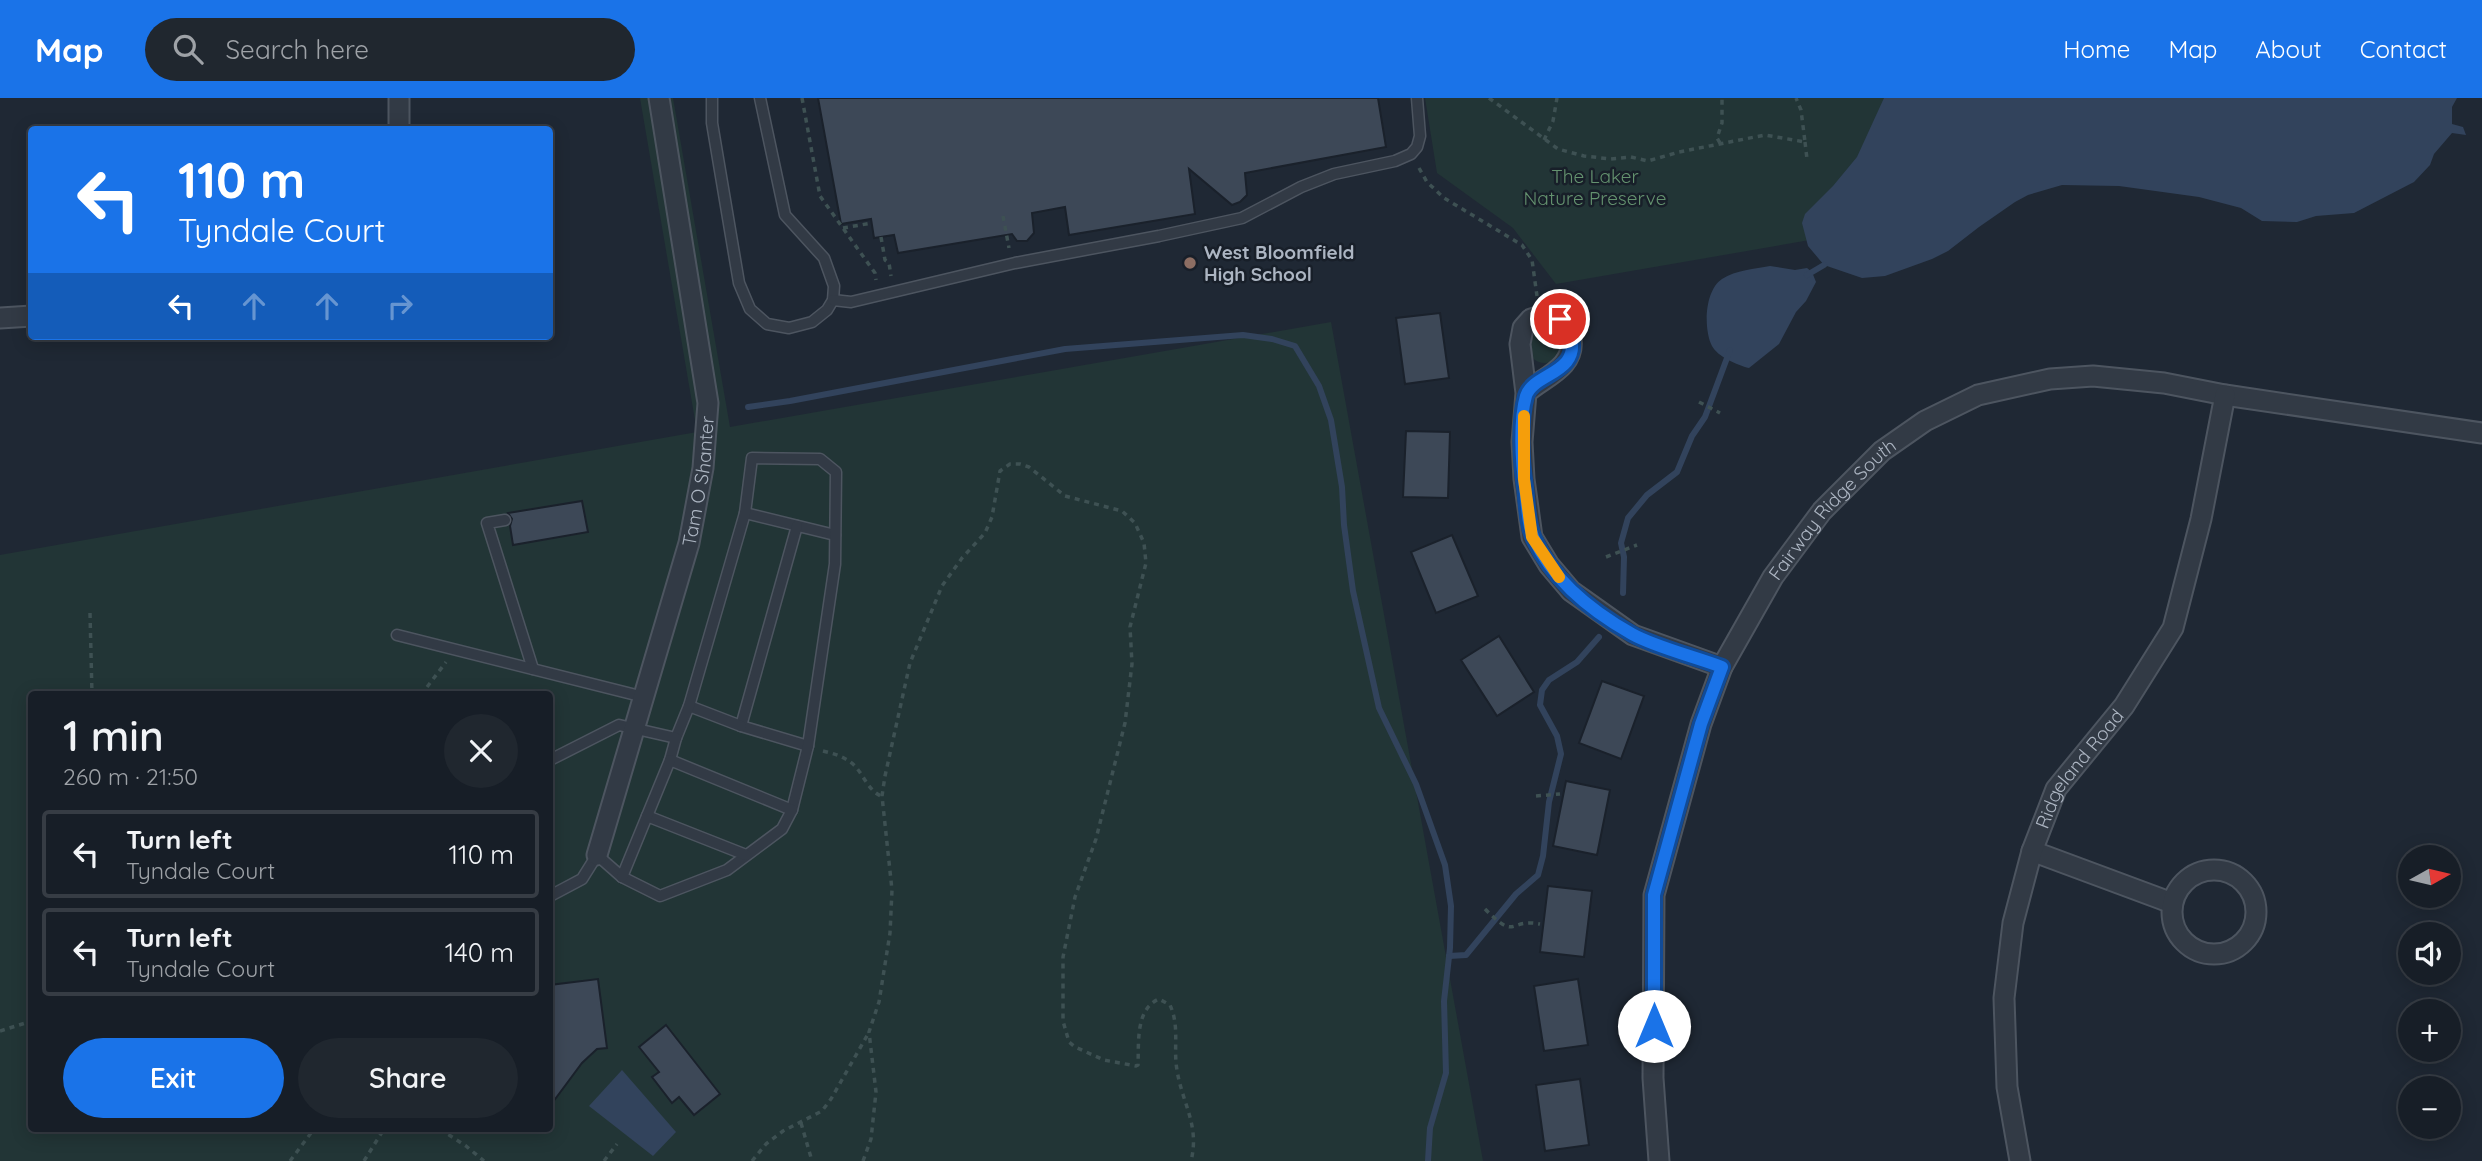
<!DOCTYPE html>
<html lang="en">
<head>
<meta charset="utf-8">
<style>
	body { margin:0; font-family:Quicksand,sans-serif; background:#20272f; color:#f1f3f6; height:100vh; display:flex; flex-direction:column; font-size:26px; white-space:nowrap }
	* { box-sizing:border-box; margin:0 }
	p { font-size:23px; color:#9ea2a7 }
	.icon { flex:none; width:38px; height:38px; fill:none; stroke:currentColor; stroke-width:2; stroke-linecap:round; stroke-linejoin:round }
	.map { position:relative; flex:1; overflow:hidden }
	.side { position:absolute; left:28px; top:593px; width:525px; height:441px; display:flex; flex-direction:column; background:#171e27; border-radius:7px; box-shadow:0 4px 18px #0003,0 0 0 2px #363c44 }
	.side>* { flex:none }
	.hud { position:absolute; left:28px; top:28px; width:525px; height:214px; border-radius:7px; box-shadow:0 4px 18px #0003,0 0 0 2px #363c44; background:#1a73e8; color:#fff; overflow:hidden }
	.needle { width:46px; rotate:82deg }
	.controls { position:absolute; left:2398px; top:747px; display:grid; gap:14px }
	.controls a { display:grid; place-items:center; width:63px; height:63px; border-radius:50%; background:#171e27; box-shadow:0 4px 18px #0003,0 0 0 2px #363c44; font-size:35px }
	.pin { position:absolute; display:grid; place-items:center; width:60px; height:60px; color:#fff; margin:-30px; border:4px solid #fff; border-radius:50%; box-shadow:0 2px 7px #0007 }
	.me { position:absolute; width:77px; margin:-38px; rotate:0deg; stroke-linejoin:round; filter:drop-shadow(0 0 5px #0008) }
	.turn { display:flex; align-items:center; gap:24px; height:147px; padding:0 35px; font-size:32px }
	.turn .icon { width:91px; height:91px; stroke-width:2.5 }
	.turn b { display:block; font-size:49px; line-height:60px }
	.lanes { display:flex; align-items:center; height:66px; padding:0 35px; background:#0003; justify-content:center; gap:35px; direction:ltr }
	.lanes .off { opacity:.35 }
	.round { display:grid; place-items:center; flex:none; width:74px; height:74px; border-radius:37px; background:#20272f }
	.summary { display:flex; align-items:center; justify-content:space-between; height:119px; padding:0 35px }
	h1 { font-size:42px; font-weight:600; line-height:52px }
	.cta { display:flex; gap:14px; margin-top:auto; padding:14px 35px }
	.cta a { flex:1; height:80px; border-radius:42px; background:#1a73e8; color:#fff; font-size:28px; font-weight:600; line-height:80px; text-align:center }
	.cta a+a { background:#20272f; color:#f1f3f6 }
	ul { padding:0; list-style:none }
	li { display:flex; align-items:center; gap:21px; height:88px; margin:0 14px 10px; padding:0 21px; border:4px solid #363c44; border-radius:7px }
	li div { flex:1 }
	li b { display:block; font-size:26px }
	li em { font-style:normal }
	header { display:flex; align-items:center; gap:42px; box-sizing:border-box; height:98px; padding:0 35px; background:#1a73e8; color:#fff }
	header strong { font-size:33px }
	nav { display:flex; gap:38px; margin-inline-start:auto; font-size:24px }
	.search { width:490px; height:63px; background:#20272f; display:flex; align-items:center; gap:18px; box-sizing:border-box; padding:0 24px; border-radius:38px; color:#9ea2a7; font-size:26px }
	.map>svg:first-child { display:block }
	.green { fill:#223536; fill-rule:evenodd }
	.water { fill:#32435c }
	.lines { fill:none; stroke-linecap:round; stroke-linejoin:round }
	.stream { stroke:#32435c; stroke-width:6 }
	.building { fill:#3d4857; stroke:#1a212b; stroke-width:2 }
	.service-casing { stroke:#4d5560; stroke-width:13 }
	.minor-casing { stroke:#4d5560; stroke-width:23 }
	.path { stroke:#3e5153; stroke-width:3.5; stroke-dasharray:5 5; stroke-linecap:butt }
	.service { stroke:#323a45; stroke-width:10 }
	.minor { stroke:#323a45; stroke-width:19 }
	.route-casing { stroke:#114b97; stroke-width:18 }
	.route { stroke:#1a73e8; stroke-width:12 }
	.slow { stroke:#f59e0b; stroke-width:12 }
	.education-dot { fill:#8d6e63; stroke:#181f29; stroke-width:2.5 }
	.labels { text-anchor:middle; stroke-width:5; stroke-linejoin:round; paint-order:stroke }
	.park-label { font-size:19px; fill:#64926f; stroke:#181f29 }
	.poi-label { font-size:19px; font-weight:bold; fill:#acb5c2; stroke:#181f29; text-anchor:start }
	.street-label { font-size:19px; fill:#acb5c2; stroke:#181f29 }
</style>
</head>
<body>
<header>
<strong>Map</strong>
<div class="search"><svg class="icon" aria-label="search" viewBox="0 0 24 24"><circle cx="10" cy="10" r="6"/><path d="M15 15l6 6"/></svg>Search here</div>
<nav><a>Home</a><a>Map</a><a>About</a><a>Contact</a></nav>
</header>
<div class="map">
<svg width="2482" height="1063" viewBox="0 0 2482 1063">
	<rect width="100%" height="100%" fill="#1f2834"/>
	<g class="green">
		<path d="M640,0H673L730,329L1331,224L1483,1063H0V457L697,334ZM32,597H550V1031H32Z"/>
		<path d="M1425,0H1965L1984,112L1556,186L1513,130L1437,75Z"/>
		<circle cx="1545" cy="247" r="18"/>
	</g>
	<g class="water">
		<path d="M1884,0H2457L2452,9V26L2463,29L2466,37L2452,35L2434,56L2430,67L2414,84L2354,115L2316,118L2297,124L2262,123L2241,110L2199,99L2119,88L2062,87L2028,97L2015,104L1979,129L1948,153L1932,161L1885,178L1862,180L1824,167L1808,148L1802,125L1805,116L1833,88L1857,59Z"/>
		<path d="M1770,168L1795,172L1807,170L1812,174L1816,184L1806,203L1796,214L1779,246L1749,270C1737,267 1718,259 1712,248C1703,230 1705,192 1722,181C1736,172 1755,171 1770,168Z"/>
		<path d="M622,972L676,1034L653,1058L589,1008Z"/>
	</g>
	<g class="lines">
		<g class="stream">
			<path d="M1807,177L1824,167"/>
			<path d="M748,309L790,303L1065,251L1243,237L1272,241L1295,248L1319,288L1331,322L1342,389L1344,427L1353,493L1379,610L1416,686L1445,767L1451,808L1450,850L1444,903L1446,975L1430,1030L1428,1063"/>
			<path d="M1623,495L1624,459L1621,445L1628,420L1647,397L1677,374L1692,338L1705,319L1730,252"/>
			<path d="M1449,858L1466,857L1516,796L1538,777L1543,758L1549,704L1561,656L1557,638L1540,607L1542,592L1549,582L1577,564L1599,539"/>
		</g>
	</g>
	<g class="building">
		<path d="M818,0H1378L1386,49L1245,75L1247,97L1240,104L1232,107L1189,71L1195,116L1069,137L1065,109L1032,115L1034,135L1027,143H1017L1012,136L898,155L894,137L874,140L871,121L841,126Z"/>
		<path d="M1440,215L1449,280L1405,286L1396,220Z"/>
		<path d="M1406,333L1450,334L1448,400L1403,399Z"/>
		<path d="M582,403L588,434L513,447L510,428L512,421L508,415Z"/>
		<path d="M1452,437L1478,498L1436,515L1411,454Z"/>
		<path d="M1499,538L1534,594L1497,618L1461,562Z"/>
		<path d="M1602,583L1644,598L1621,661L1579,645Z"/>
		<path d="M1566,683L1610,692L1597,757L1553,748Z"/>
		<path d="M1548,788L1592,793L1584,859L1540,854Z"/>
		<path d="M598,881L607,950L597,951L582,965L550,1008V887Z"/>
		<path d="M1578,881L1588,947L1544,953L1534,888Z"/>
		<path d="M666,927L720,996L694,1017L679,999L672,1005L652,979L659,974L639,949Z"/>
		<path d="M1580,981L1589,1047L1545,1053L1536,987Z"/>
	</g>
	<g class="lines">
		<defs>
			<g id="service">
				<path d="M712,0V25L739,185L750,211L767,226L789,230L812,224L827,212L833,202L834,188L824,160L785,117L760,0"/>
				<path d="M833,202L851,204L1015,165L1159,138L1242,120L1301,89L1334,76L1395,63L1411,56L1417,49L1420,38L1417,0"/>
				<path d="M745,415L835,437"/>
				<path d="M505,422L487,425L533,571"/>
				<path d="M797,428L741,628L808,648"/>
				<path d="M397,537L644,599"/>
				<path d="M689,608L741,628"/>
				<path d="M676,640L689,608L745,415L752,360L820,361L836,374L835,466L808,648L792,712"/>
				<path d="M550,662L619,627L676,640L670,662L792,712L782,731L727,772L660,798L622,779L597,757L582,781L550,798"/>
				<path d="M647,718L746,757"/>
				<path d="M622,779L670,662"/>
			</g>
			<g id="minor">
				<path d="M399,32V0"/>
				<path d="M0,220L32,218"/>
				<path d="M1526,295C1543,279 1575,270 1571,241C1569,228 1562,222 1551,215L1531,221L1523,230L1520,246L1526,295L1522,344L1524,381L1532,439L1549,467L1571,493L1633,537L1722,569"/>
				<path d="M2032,753L2172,805"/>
				<path id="s1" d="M597,757L689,445L703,370L708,305L659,0"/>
				<circle cx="2214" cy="814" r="42"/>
				<path id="s2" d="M1659,1063L1653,980L1654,797L1701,626L1722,569L1773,479L1822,413L1882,353L1925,323L1978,297L2050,281L2093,278L2164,285L2225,297L2482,335"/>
				<path id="s3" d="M2020,1063L2007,989L2004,900L2013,825L2032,753L2056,691L2124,608L2173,530L2201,421L2225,297"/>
			</g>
		</defs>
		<use href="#service" class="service-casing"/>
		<use href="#minor" class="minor-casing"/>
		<g class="path">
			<path d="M802,0L820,98L875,175L876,182"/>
			<path d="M1489,0L1558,51L1584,58L1611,61L1631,59L1648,63L1679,54L1765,37L1805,44L1801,12L1796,0"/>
			<path d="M1544,42L1553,23L1557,0"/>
			<path d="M1805,44L1807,61"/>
			<path d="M1720,45L1717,40L1722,25V0"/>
			<path d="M1419,70L1427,84L1444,100L1522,147L1532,162L1537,198"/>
			<path d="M1003,118L1009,150"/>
			<path d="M843,130L872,125"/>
			<path d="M881,139L885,162L889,165L891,178"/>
			<path d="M1699,304L1720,315"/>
			<path d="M1606,459L1637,447"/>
			<path d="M90,515L92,597"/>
			<path d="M421,597L446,564"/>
			<path d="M823,653C835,656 846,659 855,668C864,678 869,693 881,698"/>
			<path d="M1536,698L1560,696"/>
			<path d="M1485,811C1518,844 1507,820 1540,826"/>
			<path d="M0,933L32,923"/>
			<path d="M801,1025L812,1063"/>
			<path d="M440,1031L466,1048L484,1063"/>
			<path d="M290,1063L314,1031"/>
			<path d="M364,1063L384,1031"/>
			<path d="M604,1063L617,1046"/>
			<path d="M752,1063L766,1046L783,1033L822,1013L831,1001L868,936"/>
			<path d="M863,1063L871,1041L876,994L869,934L879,904L890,835L892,792L882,698L885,678L910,565L942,488L962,460L985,435L992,419L1000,373L1010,366H1020L1029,369L1065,398L1122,413L1135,425L1144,445L1146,465L1130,529L1132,566L1125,625L1096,741L1075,799L1063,859V923L1069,944L1075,949L1104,962L1136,968L1138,967C1139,946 1135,911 1159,901L1170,907C1180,929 1173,950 1177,972C1182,1005 1200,1027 1191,1063"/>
		</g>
		<use href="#service" class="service"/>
		<use href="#minor" class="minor"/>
	</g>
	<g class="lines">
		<defs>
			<path id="route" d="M1560,221C1566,226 1569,231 1571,239C1580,276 1533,275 1526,298C1519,322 1521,364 1525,389C1527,405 1527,426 1534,441C1553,482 1593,514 1632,536C1655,549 1696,559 1722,569L1701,626L1654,797V928"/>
		</defs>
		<use href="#route" class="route-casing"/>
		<use href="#route" class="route"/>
		<path class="slow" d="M1524,318V381L1532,439L1559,479"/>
	</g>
	<circle class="education-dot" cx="1190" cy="165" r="7"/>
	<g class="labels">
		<g class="park-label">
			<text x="1595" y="85">The Laker<tspan x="1595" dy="22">Nature Preserve</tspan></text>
		</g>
		<g class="poi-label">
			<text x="1204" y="161">West Bloomfield<tspan x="1204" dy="22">High School</tspan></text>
		</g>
		<g class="street-label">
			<text dy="7" stroke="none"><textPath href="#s1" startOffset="388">Tam O Shanter</textPath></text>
			<text dy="7" stroke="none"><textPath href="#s2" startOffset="698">Fairway Ridge South</textPath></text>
			<text dy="7" stroke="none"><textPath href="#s3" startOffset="410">Ridgeland Road</textPath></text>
		</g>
	</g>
</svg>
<div class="controls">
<a><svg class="needle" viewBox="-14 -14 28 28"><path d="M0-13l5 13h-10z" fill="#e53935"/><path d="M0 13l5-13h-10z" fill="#9ea2a7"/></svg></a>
<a><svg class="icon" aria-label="sound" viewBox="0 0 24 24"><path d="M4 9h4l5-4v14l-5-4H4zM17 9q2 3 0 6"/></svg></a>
<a>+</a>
<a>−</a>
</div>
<div class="pin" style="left:1560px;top:221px;background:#d93025"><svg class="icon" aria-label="arrive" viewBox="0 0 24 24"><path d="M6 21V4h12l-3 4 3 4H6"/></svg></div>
<svg class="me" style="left:1654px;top:928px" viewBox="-20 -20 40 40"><circle r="19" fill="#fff"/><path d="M0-13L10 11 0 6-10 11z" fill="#1a73e8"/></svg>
<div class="hud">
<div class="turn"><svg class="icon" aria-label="left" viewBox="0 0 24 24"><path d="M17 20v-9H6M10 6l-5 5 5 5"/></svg><div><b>110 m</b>Tyndale Court</div></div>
<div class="lanes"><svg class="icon" aria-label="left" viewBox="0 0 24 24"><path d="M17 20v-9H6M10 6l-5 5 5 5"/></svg><svg class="icon off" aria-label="ahead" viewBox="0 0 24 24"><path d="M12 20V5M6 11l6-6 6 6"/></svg><svg class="icon off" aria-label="ahead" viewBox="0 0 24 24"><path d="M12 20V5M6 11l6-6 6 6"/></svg><svg class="icon off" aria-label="right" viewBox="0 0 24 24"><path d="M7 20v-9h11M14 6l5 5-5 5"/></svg></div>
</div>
<section class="side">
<div class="summary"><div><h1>1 min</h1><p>260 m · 21:50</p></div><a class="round"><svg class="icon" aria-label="close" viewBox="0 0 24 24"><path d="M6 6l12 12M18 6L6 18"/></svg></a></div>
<ul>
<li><svg class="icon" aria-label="left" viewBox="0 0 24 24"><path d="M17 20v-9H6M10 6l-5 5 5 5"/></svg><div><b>Turn left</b><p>Tyndale Court</p></div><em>110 m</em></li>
<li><svg class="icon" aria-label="left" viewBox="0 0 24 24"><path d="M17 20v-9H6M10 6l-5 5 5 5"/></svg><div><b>Turn left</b><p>Tyndale Court</p></div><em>140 m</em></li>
</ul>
<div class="cta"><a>Exit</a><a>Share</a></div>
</section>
</div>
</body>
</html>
